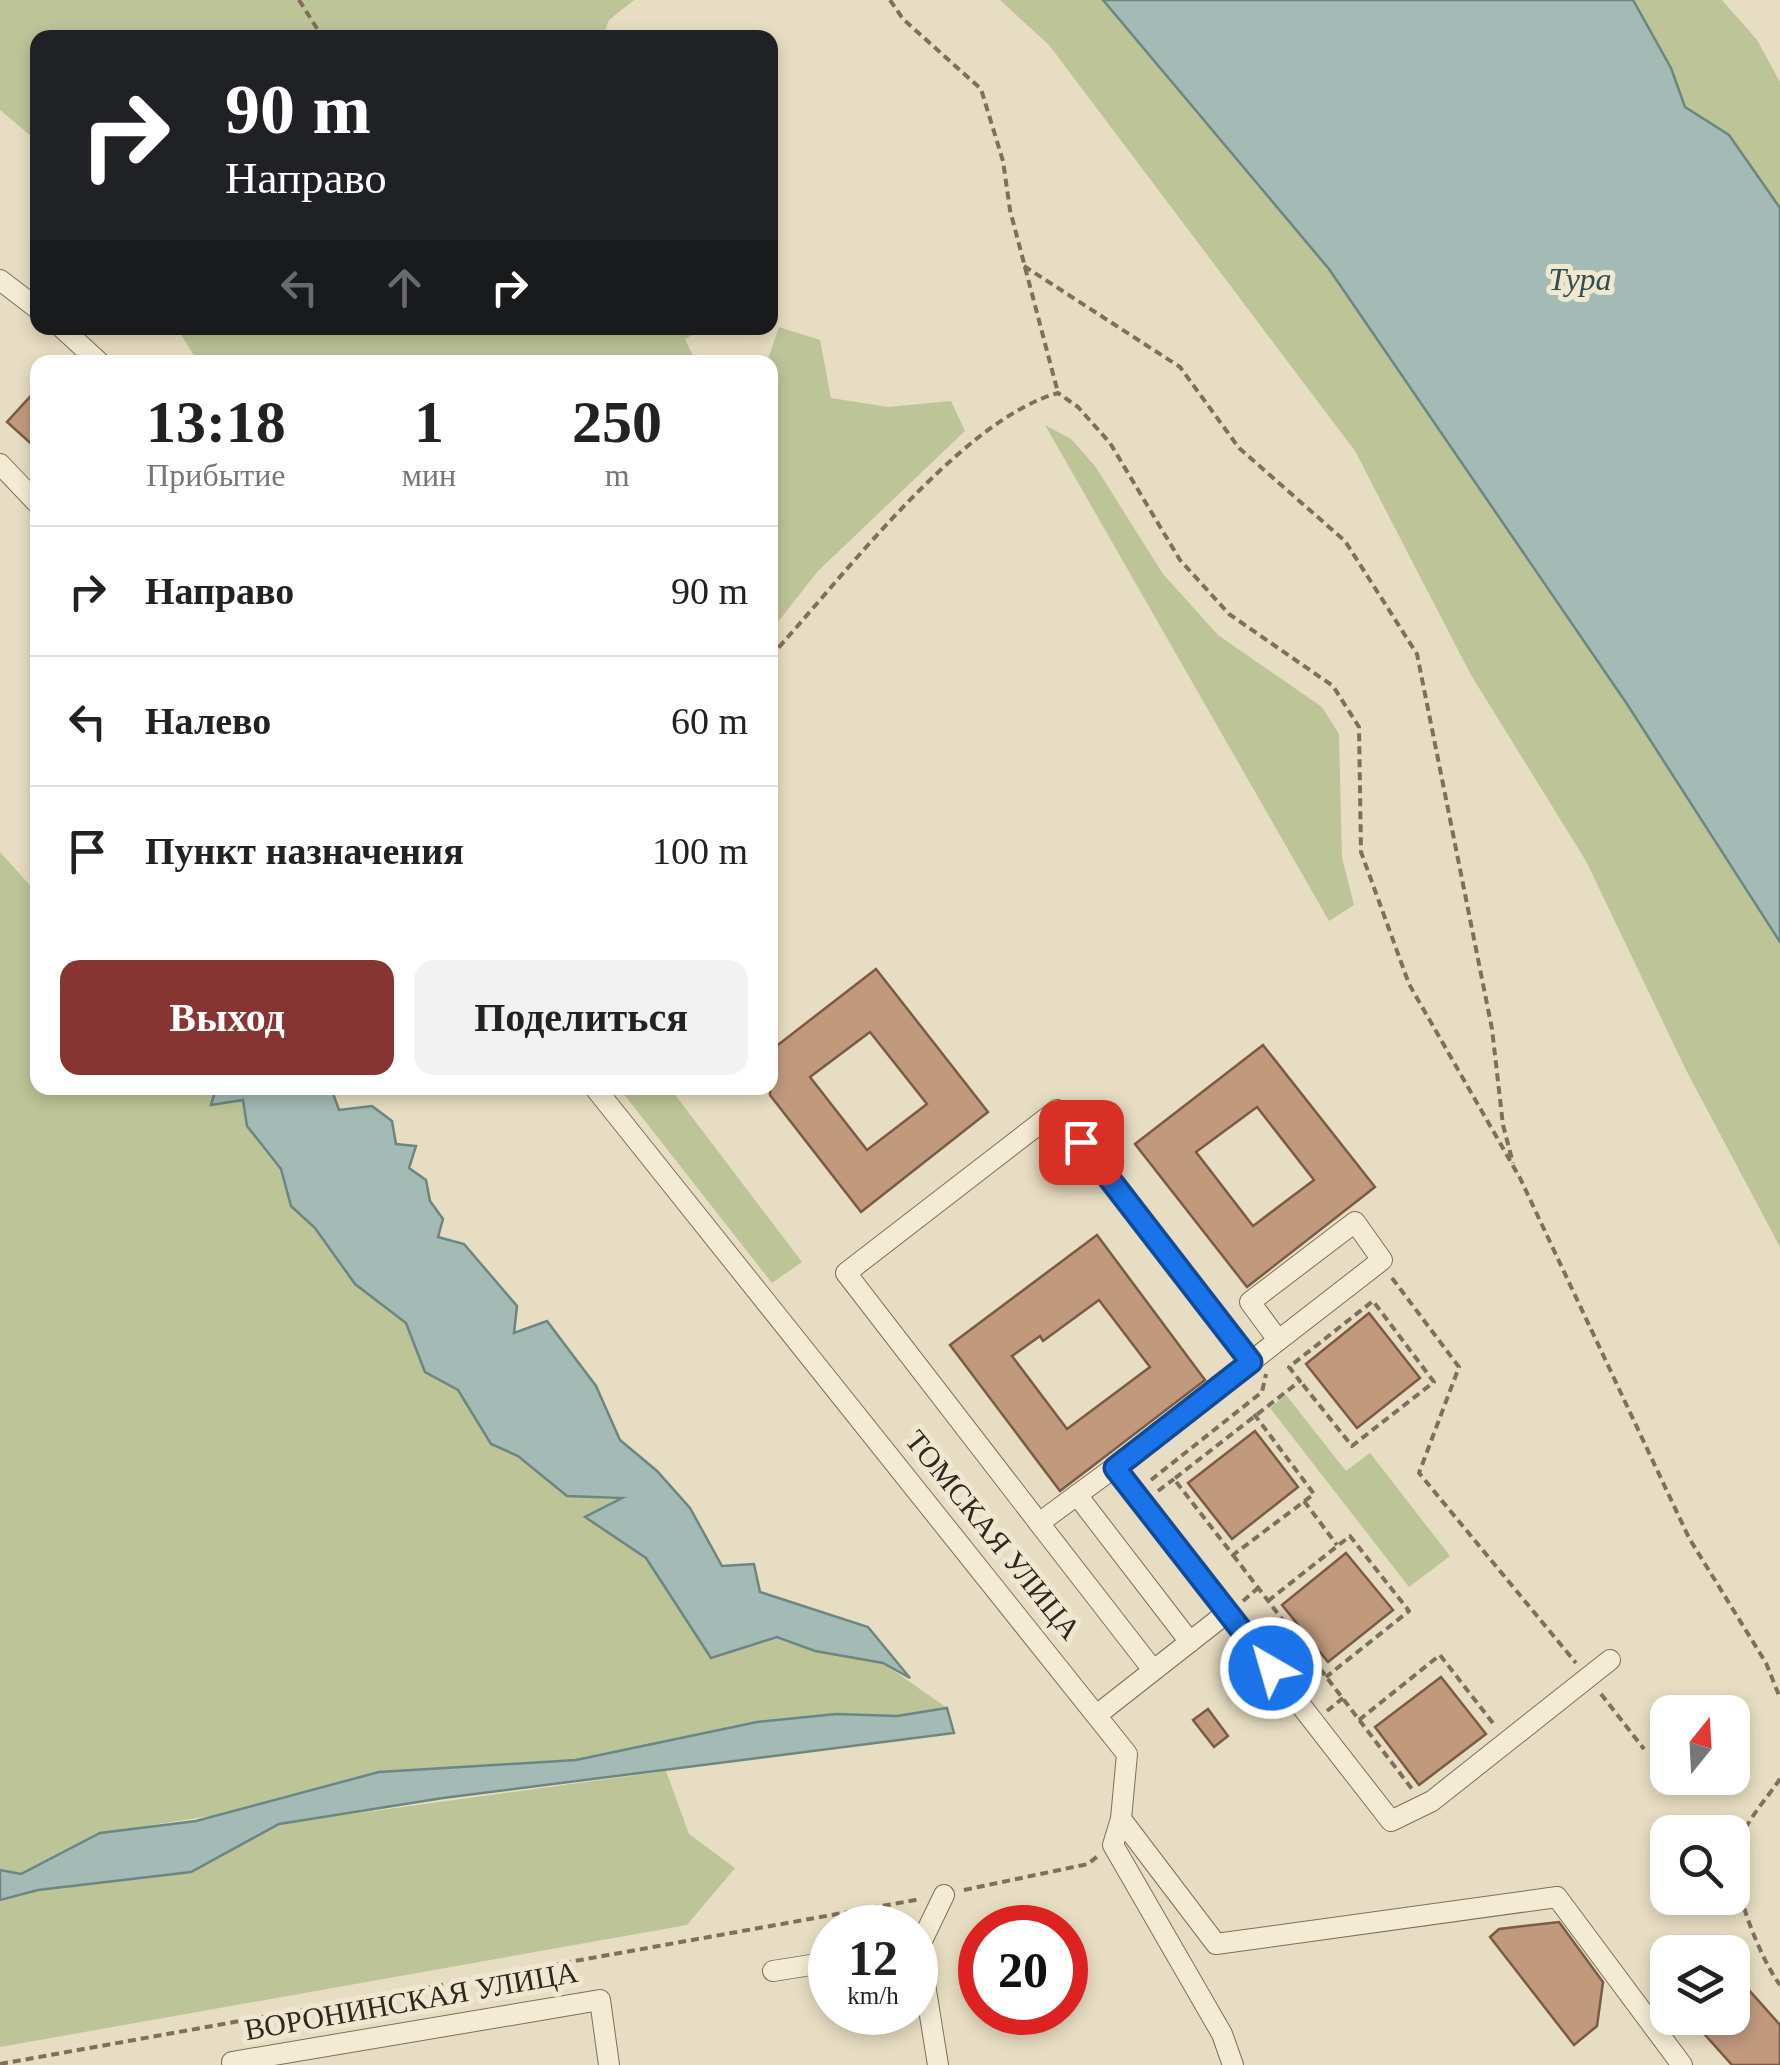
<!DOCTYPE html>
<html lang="ru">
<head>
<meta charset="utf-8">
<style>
	body { margin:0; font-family:"Times New Roman",serif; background:#f2f2f2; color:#222; height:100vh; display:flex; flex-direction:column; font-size:38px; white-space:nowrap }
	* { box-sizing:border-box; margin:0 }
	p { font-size:32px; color:#767676 }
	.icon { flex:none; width:55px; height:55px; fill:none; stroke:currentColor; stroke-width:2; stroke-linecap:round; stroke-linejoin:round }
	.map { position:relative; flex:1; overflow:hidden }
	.panel { position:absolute; left:30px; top:355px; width:748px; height:740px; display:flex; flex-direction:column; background:#fff; border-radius:20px; box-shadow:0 5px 15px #0003 }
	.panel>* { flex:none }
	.top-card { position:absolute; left:30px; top:30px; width:748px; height:305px; border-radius:20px; box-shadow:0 5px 15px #0003; background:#202124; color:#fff; overflow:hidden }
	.needle { width:65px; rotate:18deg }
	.tools { position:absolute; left:1650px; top:1695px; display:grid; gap:20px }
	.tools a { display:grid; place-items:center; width:100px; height:100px; border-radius:20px; background:#fff; box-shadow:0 5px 15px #0003; font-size:50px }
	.speed { position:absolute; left:808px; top:1905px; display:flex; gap:20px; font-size:50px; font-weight:700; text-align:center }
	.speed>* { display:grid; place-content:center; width:130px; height:130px; border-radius:50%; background:#fff; box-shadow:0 5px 15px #0003; line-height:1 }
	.speed small { font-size:25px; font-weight:400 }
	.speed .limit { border:15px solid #d22; background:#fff; color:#111 }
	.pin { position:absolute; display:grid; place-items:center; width:85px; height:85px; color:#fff; margin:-42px; border-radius:20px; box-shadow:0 5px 15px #0006 }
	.me { position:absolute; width:110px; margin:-55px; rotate:322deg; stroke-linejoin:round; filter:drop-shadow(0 0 8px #0008) }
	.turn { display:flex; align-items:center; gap:35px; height:210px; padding:0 30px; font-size:45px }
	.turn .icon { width:130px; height:130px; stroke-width:2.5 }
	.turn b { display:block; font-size:70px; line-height:85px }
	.lanes { display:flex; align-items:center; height:95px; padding:0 30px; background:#0003; justify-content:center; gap:50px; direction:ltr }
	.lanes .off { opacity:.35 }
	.eta { display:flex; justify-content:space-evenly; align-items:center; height:170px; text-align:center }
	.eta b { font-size:60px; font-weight:700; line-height:70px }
	.primary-button { display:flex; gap:20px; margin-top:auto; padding:20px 30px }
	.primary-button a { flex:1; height:115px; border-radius:20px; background:#863533; color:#fff; font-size:40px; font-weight:700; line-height:115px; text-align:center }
	.primary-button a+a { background:#f2f2f2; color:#222 }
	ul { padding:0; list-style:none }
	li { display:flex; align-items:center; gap:30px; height:130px; padding:0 30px; border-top:2px solid #e0e0e0 }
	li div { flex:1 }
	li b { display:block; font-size:38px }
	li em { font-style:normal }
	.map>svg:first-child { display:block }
	.green { fill:#bdc498 }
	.water { fill:#a4bab4; stroke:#6c8781; stroke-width:2.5 }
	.building { fill:#c19a7d; stroke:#7b5b45; stroke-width:2.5; fill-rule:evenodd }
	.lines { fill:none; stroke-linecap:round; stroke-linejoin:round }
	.minor-casing { stroke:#7f6f5c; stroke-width:22 }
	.path { stroke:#7f6f5c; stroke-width:4; stroke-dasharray:8 5; stroke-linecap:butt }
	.minor { stroke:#f3ebd4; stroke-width:20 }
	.route-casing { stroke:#114b97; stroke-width:25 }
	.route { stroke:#1a73e8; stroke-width:18 }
	.labels { text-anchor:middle; stroke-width:10; stroke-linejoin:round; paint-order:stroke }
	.street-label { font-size:30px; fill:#30271e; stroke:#f0e7d1 }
	.water-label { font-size:32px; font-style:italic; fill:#2f4e4d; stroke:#f0e7d1 }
</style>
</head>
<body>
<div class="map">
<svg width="1780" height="2065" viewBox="0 0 1780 2065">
	<rect width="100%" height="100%" fill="#e7ddc2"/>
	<g class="green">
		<path d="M0,0H634L609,20L603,37L38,38L37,141L0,110Z"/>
		<path d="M1000,0H1103L1329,269L1627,704L1780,942V1247L1686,1070L1586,861L1471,675L1355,451L1049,45Z"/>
		<path d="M1633,0H1722L1757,40L1780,82V208L1729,135L1685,107L1671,68Z"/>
		<path d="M779,327L820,340L831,398L888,407L951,401L965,431L818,571L770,632L767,362Z"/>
		<path d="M177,328H704L685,339L696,362H198Z"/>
		<path d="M1045,425L1071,439L1095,466L1163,574L1218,635L1322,707L1339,734L1342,858L1354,905L1329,921Z"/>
		<path d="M0,852L37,893L38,1088H216L212,1105L243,1100L247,1126L281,1169L291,1206L315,1228L355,1284L406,1323L425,1372L458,1390L491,1444L517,1456L567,1496L625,1498L586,1518L646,1558L711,1658L777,1637L815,1651L883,1663L947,1708L897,1716L836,1714L757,1722L576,1760L100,1833L20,1874L0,1870Z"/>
		<path d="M619,1088H670L802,1262L772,1283Z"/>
		<path d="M1286,1395L1346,1471L1370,1453L1450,1556L1409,1587L1270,1408Z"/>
		<path d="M666,1771L689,1834L735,1868L687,1925L0,2047V1900L38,1890L191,1872L279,1824Z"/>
	</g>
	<g class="water">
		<path d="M1103,0H1633L1671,68L1685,107L1729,135L1780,208V942L1627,704L1329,269Z"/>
		<path d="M216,1088H331L339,1110L372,1106L392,1121L396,1144L416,1146L409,1168L426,1180L430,1201L443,1219L438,1237L464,1244L517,1306L514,1333L547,1321L596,1386L620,1440L657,1471L690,1508L722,1566L754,1564L760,1592L868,1627L910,1678L883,1663L815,1651L777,1637L711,1658L646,1558L585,1517L622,1498L567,1496L518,1456L491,1444L458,1390L425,1372L406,1323L355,1284L315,1228L291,1206L281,1169L247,1126L243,1100L211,1105Z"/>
		<path d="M947,1708L954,1733L443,1798L279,1824L191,1872L38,1890L0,1900V1870L21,1874L100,1833L196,1821L379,1772L576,1760L757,1722L836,1714L897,1716Z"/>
	</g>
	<g class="building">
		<path d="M38,388V450L7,422Z"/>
		<path d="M876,969L988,1112L861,1212L770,1095V1051ZM870,1032L927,1104L867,1150L810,1077Z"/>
		<path d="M1263,1045L1375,1187L1247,1287L1135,1144ZM1257,1107L1314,1180L1253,1226L1196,1152Z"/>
		<path d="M1097,1235L1205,1380L1060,1491L950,1345ZM1099,1300L1150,1367L1067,1429L1012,1356L1040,1336L1043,1341Z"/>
		<path d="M1369,1313L1420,1378L1357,1428L1306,1364Z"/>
		<path d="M1255,1431L1298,1487L1232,1539L1188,1483Z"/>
		<path d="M1346,1553L1393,1610L1328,1662L1282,1605Z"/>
		<path d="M1441,1677L1486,1734L1419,1785L1375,1727Z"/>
		<path d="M1208,1709L1228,1736L1214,1747L1193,1720Z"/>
		<path d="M1559,1922L1603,1982L1597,2026L1574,2045L1490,1937L1499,1929Z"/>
		<path d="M1732,1971L1780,2025V2065H1732L1690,2018H1732Z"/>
	</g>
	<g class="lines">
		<defs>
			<g id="minor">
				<path d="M0,280L38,309"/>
				<path d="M62,328L99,362"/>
				<path d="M0,464L38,504"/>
				<path d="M595,1088L1127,1754L1121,1819L1113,1845L1222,2034L1233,2065"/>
				<path d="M1115,1467L1039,1523L1153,1670"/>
				<path d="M1077,1495L1190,1642"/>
				<path d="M1039,1523L846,1273L1057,1110L1251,1361"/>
				<path d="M1228,1612L1115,1467L1382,1260L1355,1222L1250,1302L1278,1340"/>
				<path d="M1098,1714L1228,1612L1391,1821L1432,1801L1610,1660"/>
				<path d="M1121,1819L1216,1944L1557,1897L1682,2065"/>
				<path d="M773,1971L830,1962"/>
				<path d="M232,2062L600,2000L609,2065"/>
				<path d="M938,2065L919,1947L944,1895"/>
			</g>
		</defs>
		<use href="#minor" class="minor-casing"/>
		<g class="path">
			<path d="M299,0L323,38"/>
			<path d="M890,0L903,19L981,89L1003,161L1010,210L1058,393"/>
			<path d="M1024,266L1180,367L1239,448L1345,541L1417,654L1492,1029L1503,1125L1513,1163"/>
			<path d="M770,657C840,581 960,420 1058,393L1078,407L1110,443L1180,560L1229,614L1333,686L1359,727L1361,852L1409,984L1520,1178L1689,1538L1766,1663L1780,1698"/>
			<path d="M1392,1278L1459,1367L1419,1473L1576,1663"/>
			<path d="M1254,1414L1314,1494L1233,1555L1174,1479L1300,1381L1289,1367L1373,1301L1434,1382L1352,1446L1300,1381"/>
			<path d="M1151,1480L1262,1392L1266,1374"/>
			<path d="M1158,1491L1174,1479"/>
			<path d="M1304,1501L1337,1545"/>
			<path d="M1233,1555L1412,1789"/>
			<path d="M1243,1601L1258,1588"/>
			<path d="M1268,1601L1350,1536L1409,1611L1326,1677"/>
			<path d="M1601,1694L1644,1749"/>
			<path d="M1327,1711L1343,1698"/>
			<path d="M1359,1720L1440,1655L1496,1727"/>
			<path d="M1780,1779C1765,1801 1741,1826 1736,1853C1730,1884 1761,1960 1780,1985"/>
			<path d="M964,1890L1088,1864L1099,1855"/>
			<path d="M0,2064L921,1899"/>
		</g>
		<use href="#minor" class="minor"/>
	</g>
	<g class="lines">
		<defs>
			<path id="route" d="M1081,1142L1251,1362L1115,1468L1271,1668"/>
		</defs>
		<use href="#route" class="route-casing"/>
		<use href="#route" class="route"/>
	</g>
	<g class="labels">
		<g class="street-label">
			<text transform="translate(993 1535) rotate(51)" y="10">ТОМСКАЯ УЛИЦА</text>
			<text transform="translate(411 2001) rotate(-10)" y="10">ВОРОНИНСКАЯ УЛИЦА</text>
		</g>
		<g class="water-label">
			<text x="1580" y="290">Тура</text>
		</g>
	</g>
</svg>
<div class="tools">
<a><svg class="needle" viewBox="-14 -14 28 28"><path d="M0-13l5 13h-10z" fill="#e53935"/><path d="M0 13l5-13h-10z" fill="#767676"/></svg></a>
<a><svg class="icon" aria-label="search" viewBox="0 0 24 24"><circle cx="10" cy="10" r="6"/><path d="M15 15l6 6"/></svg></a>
<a><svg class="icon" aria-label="layers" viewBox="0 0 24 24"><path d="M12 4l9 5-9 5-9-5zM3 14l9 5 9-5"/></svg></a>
</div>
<div class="speed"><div>12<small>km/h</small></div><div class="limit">20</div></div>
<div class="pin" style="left:1081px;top:1142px;background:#d93025"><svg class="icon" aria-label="arrive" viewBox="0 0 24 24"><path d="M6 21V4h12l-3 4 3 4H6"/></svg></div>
<svg class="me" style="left:1271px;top:1668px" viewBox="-20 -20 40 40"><circle r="17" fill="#1a73e8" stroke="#fff" stroke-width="3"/><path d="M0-11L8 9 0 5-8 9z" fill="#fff"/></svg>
<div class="top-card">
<div class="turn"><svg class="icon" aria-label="right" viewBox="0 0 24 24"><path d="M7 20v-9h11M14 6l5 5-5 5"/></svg><div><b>90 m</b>Направо</div></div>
<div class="lanes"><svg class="icon off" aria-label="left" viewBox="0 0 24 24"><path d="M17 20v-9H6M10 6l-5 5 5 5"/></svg><svg class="icon off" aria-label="ahead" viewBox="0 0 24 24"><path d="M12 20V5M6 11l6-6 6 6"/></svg><svg class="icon" aria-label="right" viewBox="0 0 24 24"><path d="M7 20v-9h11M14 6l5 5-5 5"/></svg></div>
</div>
<section class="panel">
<div class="eta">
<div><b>13:18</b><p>Прибытие</p></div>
<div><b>1</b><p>мин</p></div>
<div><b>250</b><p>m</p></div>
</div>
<ul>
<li><svg class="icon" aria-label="right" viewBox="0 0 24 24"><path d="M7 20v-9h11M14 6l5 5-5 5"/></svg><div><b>Направо</b></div><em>90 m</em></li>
<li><svg class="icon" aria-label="left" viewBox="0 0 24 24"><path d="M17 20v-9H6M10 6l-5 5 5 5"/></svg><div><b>Налево</b></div><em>60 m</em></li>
<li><svg class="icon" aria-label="arrive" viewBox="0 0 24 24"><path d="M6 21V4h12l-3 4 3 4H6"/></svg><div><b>Пункт назначения</b></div><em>100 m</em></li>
</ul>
<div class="primary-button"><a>Выход</a><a>Поделиться</a></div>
</section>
</div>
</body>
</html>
